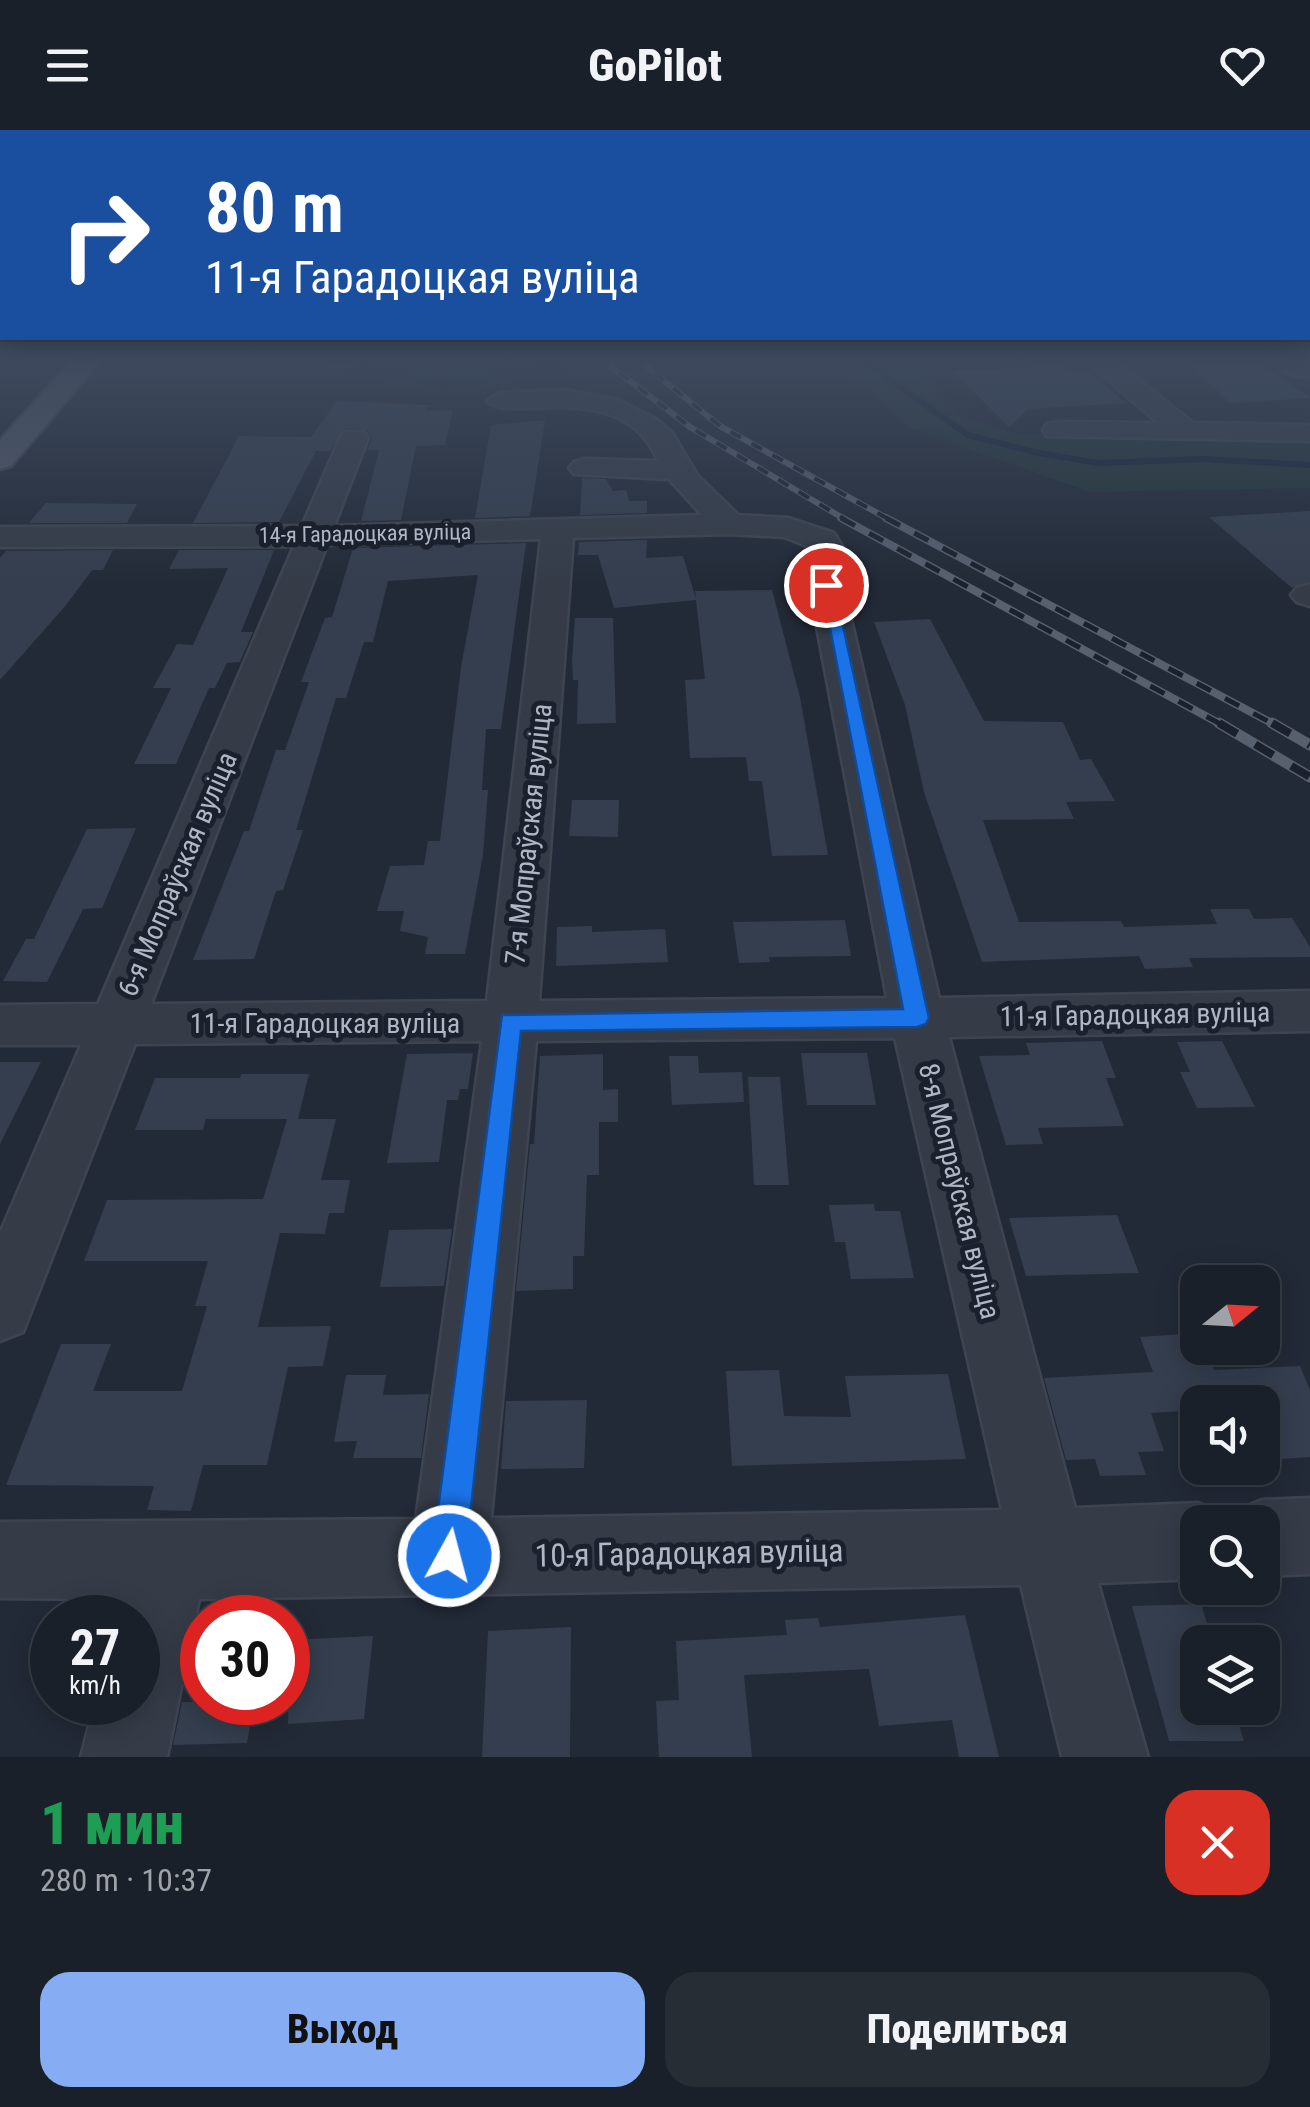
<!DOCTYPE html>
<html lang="ru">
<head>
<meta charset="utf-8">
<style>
	body { margin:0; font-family:"Roboto Condensed",sans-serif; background:#272d35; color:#f1f3f6; height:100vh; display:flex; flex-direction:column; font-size:38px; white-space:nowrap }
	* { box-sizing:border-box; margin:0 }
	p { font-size:32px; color:#9fa3a8 }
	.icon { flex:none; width:55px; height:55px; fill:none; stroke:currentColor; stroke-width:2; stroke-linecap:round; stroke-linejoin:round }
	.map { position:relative; height:1627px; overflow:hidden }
	.details { display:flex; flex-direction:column; background:#1a2029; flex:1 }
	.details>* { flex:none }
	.top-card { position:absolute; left:0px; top:0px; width:1310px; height:210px; box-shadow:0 5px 25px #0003,0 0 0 2px #383e46; background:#1a4fa0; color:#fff; overflow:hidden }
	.needle { width:65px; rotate:72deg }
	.tools { position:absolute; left:1180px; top:1135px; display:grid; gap:20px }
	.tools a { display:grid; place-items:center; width:100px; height:100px; border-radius:20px; background:#1a2029; box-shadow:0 5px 25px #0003,0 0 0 2px #383e46; font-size:50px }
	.speed { position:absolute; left:30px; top:1465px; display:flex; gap:20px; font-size:50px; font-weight:700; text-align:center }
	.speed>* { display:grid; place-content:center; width:130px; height:130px; border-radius:50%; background:#1a2029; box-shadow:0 5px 25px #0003,0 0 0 2px #383e46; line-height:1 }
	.speed small { font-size:25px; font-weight:400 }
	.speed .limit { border:15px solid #d22; background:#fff; color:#111 }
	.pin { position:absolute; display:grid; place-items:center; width:85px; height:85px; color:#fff; margin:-42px; border:5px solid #fff; border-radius:50%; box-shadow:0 2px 10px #0007 }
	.me { position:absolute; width:110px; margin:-55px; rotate:7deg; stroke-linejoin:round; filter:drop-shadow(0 0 8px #0008) }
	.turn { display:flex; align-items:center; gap:35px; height:210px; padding:0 40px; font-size:45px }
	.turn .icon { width:130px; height:130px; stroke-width:2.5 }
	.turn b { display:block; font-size:70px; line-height:85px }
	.round { display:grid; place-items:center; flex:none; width:105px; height:105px; border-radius:30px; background:#272d35 }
	.head { display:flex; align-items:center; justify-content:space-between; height:170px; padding:0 40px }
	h1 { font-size:60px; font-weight:800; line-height:75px; color:#1e9e55 }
	.action { display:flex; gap:20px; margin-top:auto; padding:20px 40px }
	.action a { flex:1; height:115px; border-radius:30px; background:#86acf3; color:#111; font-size:40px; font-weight:800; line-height:115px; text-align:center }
	.action a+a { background:#272d35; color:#f1f3f6 }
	header { display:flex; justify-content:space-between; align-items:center; height:130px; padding:0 40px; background:#1a2029; font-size:45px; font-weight:800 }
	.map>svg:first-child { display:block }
	.green { fill:#233538 }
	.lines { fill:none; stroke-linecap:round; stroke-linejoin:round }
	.stream { stroke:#162134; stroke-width:6 }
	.building { fill:#343e4e }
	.minor-casing { stroke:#3e4551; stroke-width:5 }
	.major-casing { stroke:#3e4551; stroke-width:5 }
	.minor { fill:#353c48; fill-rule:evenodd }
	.major { fill:#535b68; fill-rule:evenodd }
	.rail-far2-casing { stroke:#57606f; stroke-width:6 }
	.rail-far1-casing { stroke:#57606f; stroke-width:8 }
	.rail-casing { stroke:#57606f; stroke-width:11 }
	.rail-far2 { stroke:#1a212c; stroke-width:4; stroke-dasharray:12; stroke-linecap:butt }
	.rail-far1 { stroke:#1a212c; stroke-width:5; stroke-dasharray:16; stroke-linecap:butt }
	.rail { stroke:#1a212c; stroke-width:8; stroke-dasharray:21; stroke-linecap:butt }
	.route { fill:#1a73e8; stroke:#114b97; stroke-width:2.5 }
	.labels { text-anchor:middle; stroke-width:10; stroke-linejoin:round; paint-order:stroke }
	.far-street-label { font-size:22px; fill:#b0b7c4; stroke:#1a212c }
	.street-label { font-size:28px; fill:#b0b7c4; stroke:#1a212c }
	.near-street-label { font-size:32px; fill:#b0b7c4; stroke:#1a212c }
</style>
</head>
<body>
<header><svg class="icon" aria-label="menu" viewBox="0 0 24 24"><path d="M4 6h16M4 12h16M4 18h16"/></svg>GoPilot<svg class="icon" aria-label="heart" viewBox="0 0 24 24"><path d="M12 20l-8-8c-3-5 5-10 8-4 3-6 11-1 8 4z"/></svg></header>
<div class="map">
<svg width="1310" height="1627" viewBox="0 0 1310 1627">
	<rect width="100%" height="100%" fill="#222a37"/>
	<path class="green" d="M833,228H908L964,287L1017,304L1310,306V358L1090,362L910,298Z"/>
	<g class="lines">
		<g class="stream">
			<path d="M311,228L324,231"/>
			<path d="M859,228L968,305L1034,322L1097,333L1204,329L1310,335"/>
			<path d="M335,234L438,254L473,253L512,242L562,239"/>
		</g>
	</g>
	<g class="building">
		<path d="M1253,230L1310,267V268L1230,273L1189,234Z"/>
		<path d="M1064,234L1075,244L1092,245L1126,273L1028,279L1009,297L953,242Z"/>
		<path d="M337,271L430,275L426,281L453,280L445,315L416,316L401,390L361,391L379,320H367L372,309L367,300L344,298L330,321H316L279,392L193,393L239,306L311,307Z"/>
		<path d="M545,290L530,386L475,388L491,295Z"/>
		<path d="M582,348L606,349L613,361L626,360L629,371H647V383L580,385Z"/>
		<path d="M46,373L137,374L127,393H29Z"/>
		<path d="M1310,381V451L1292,458L1209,387Z"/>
		<path d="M647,410L646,428L683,426L696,469L695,461L772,460L800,567L828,725L772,726L762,651H749L746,627L690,628L685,550L705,549L696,470L614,478L598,425H578L579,412Z"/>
		<path d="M526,413L501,599H486L482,660H488L483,725L465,824H425L428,807L400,801L404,781H377L390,736L424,735L428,711H440L461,537L478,445L388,451L373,512H364L346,568H336L296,700H303L283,760L276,761L254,829L193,830L244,701H249L276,620H285L309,552H301L325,488L332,487L353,418Z"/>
		<path d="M113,420L103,440H92L67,474L0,550V428L6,421Z"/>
		<path d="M179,420H274L241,502H253L240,532L227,533L215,558H209L176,634H134L171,558H153L177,514L193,515L228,438L169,439Z"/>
		<path d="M575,488H613L616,593L577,594L578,550H573L572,531Z"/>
		<path d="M930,489L984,591L1063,592L1080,630L1091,629L1115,671L1066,672L1074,689L983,690L1019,792L1121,791L1124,797L1217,794L1210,779H1249L1254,789L1292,788L1310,817V827L1189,828L1193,837L1145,839L1139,826L982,832L924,662L905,575L874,492Z"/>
		<path d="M572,670H619L618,707L569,706Z"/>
		<path d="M136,698L102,778L83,779L47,852L3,851L26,809H34L87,699Z"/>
		<path d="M845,790L851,826L769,827L770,832L739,833L733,792Z"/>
		<path d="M592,796V802L665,799L668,832L556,836L557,797Z"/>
		<path d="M1102,911L1116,948H1106L1124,996L1038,998L1043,1014L1006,1015L979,926L1030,925L1026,913Z"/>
		<path d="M1222,911L1255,977L1197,978L1180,942H1190L1177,912Z"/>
		<path d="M473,923L468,959H460L458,970H447L439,1032L387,1033L407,924Z"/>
		<path d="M801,923H867L876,975H807Z"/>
		<path d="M603,924V960L618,959V992H599V1045H587L584,1126H573V1159L516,1161L530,1014H534L540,926Z"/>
		<path d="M669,926H698L699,943L742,942L744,972L672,975Z"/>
		<path d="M0,932H41L0,1014Z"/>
		<path d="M241,944H309L298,989H336L321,1050H350L344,1083H329L325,1104L280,1103L258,1197L331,1196L323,1236L288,1237L267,1335H203L191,1381L147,1380L154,1356L6,1355L61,1214H111L93,1261H182L207,1176H195L208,1131H84L107,1070L263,1069L287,989H206L203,1000H135L155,948H240Z"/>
		<path d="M748,947H780L789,1055H754Z"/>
		<path d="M874,1074L875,1081H900L914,1148L851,1149L845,1112H835L829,1075Z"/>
		<path d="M1117,1085L1139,1143L1026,1146L1009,1088Z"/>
		<path d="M452,1099L444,1156L380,1157L389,1100Z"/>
		<path d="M1198,1203V1218H1204L1214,1240L1300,1236L1310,1260V1327L1281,1329L1262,1283V1272H1198V1280L1151,1283L1164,1321L1138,1322L1146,1345L1100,1346L1095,1329L1066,1330L1044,1248L1153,1242L1140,1207Z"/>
		<path d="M779,1240L784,1286L851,1287L845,1246L948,1244L966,1329L732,1336L726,1241Z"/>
		<path d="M346,1245H386L383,1265L429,1264L421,1328H353L357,1311L334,1312Z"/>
		<path d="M587,1270L584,1338L501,1339L506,1271Z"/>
		<path d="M1201,1474L1213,1512H1198V1578H1233L1244,1611H1169L1132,1476Z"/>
		<path d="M965,1485L999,1627H959L952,1590L879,1596L869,1539L744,1545L752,1627H659L656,1571L679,1570L676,1511L787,1505L785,1490L818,1488L820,1497Z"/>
		<path d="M571,1497L570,1627H482L488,1501Z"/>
		<path d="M373,1506L364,1589L288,1594L290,1510Z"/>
		<path d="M182,1572H254L247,1613L173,1615Z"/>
	</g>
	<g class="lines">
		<defs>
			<g id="minor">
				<path d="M329,228H353L348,236H330Z"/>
				<path d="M1084,228H1111L1193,293L1310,295V311L1047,306L1043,300L1047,294L1057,292L1158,293Z"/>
				<path d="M1268,228H1297L1310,235V247L1293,246Z"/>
				<path d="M565,260L618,270L656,289L672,303L698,346L738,385L788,388L834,403L850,429L843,455L939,868L1310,861V901L949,907L1075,1378L1198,1373L1225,1384L1228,1392H1198V1449L1098,1453L1148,1627H1062L1021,1455L199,1469L167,1627H81L95,1572H138V1488H116L121,1469L0,1468V1392L416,1389L482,911L135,914L23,1202L0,1211V1103L81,915H0V875L98,874L294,416L0,417V397L302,396L340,308L344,302H364L368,308L334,396L702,385L669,349L574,344L569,338L574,332L584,329L658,331C623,244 507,295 487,271L500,263ZM729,404L784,407L809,417L816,429L809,455L887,868L539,871L573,408ZM541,409L487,871L151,874L327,415ZM895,908L1002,1380L491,1388L536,911Z"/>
				<path d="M1310,454V476L1297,472L1291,465L1297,458Z"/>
				<path d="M1310,1368V1444L1262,1446V1392H1231L1235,1381L1262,1370Z"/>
			</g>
			<path id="major" d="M74,228H103L11,336L0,339V310Z"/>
		</defs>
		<use href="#minor" class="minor-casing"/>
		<use href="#major" class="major-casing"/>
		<use href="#minor" class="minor"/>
		<use href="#major" class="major"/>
		<defs>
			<g id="rail-far2">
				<path d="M600,228L690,297L846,390"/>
				<path d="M636,228L720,296L890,390"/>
			</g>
			<g id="rail-far1">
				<path d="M841,388L1224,596"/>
				<path d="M886,388L1277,596"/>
			</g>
			<g id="rail">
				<path d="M1219,593L1310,647"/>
				<path d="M1272,593L1310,615"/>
			</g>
		</defs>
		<use href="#rail-far2" class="rail-far2-casing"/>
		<use href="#rail-far1" class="rail-far1-casing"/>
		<use href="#rail" class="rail-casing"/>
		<use href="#rail-far2" class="rail-far2"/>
		<use href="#rail-far1" class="rail-far1"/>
		<use href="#rail" class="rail"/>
	</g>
	<linearGradient id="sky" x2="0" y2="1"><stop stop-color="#13171e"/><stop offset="0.5" stop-color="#3e4a5e"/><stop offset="1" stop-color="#3e4a5e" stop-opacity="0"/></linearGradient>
	<rect width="1310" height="456" fill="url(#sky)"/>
	<path class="route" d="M821,451L834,455L929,888L926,894L917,897L521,901L466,1426L461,1439L449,1444L437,1439L432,1426L502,885L903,879Z"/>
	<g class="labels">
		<g class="far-street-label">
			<text transform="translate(365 403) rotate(-1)" y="8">14-я Гарадоцкая вуліца</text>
		</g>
		<g class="street-label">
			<text transform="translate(528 704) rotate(-84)" y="10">7-я Мопраўская вуліца</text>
			<text transform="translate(177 744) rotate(-67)" y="10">6-я Мопраўская вуліца</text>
			<text transform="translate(1135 884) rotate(-1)" y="10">11-я Гарадоцкая вуліца</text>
			<text x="325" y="903">11-я Гарадоцкая вуліца</text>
			<text transform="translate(960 1061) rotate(76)" y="10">8-я Мопраўская вуліца</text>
		</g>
		<g class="near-street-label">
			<text transform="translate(689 1423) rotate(-1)" y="11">10-я Гарадоцкая вуліца</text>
		</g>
	</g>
</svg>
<div class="tools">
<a><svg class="needle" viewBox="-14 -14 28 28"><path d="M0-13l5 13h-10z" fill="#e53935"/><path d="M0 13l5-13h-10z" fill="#9fa3a8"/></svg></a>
<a><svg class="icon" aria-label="sound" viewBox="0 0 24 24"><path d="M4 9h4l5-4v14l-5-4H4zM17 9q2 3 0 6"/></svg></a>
<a><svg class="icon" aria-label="search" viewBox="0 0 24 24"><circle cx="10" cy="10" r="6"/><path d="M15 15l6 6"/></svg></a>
<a><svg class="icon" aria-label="layers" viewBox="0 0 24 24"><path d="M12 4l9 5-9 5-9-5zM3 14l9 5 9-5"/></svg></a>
</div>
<div class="speed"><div>27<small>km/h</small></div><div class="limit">30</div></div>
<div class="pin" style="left:826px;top:455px;background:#d93025"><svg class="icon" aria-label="arrive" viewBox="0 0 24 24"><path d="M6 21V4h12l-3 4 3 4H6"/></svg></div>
<svg class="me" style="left:449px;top:1426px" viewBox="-20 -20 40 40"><circle r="17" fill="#1a73e8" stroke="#fff" stroke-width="3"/><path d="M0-11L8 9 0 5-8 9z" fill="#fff"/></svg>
<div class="top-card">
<div class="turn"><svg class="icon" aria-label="right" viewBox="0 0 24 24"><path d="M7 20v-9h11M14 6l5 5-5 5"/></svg><div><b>80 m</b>11-я Гарадоцкая вуліца</div></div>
</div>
</div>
<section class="details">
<div class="head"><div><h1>1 мин</h1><p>280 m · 10:37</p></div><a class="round" style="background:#d93025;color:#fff"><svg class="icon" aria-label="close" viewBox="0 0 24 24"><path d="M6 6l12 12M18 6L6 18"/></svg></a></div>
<div class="action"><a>Выход</a><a>Поделиться</a></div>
</section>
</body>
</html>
